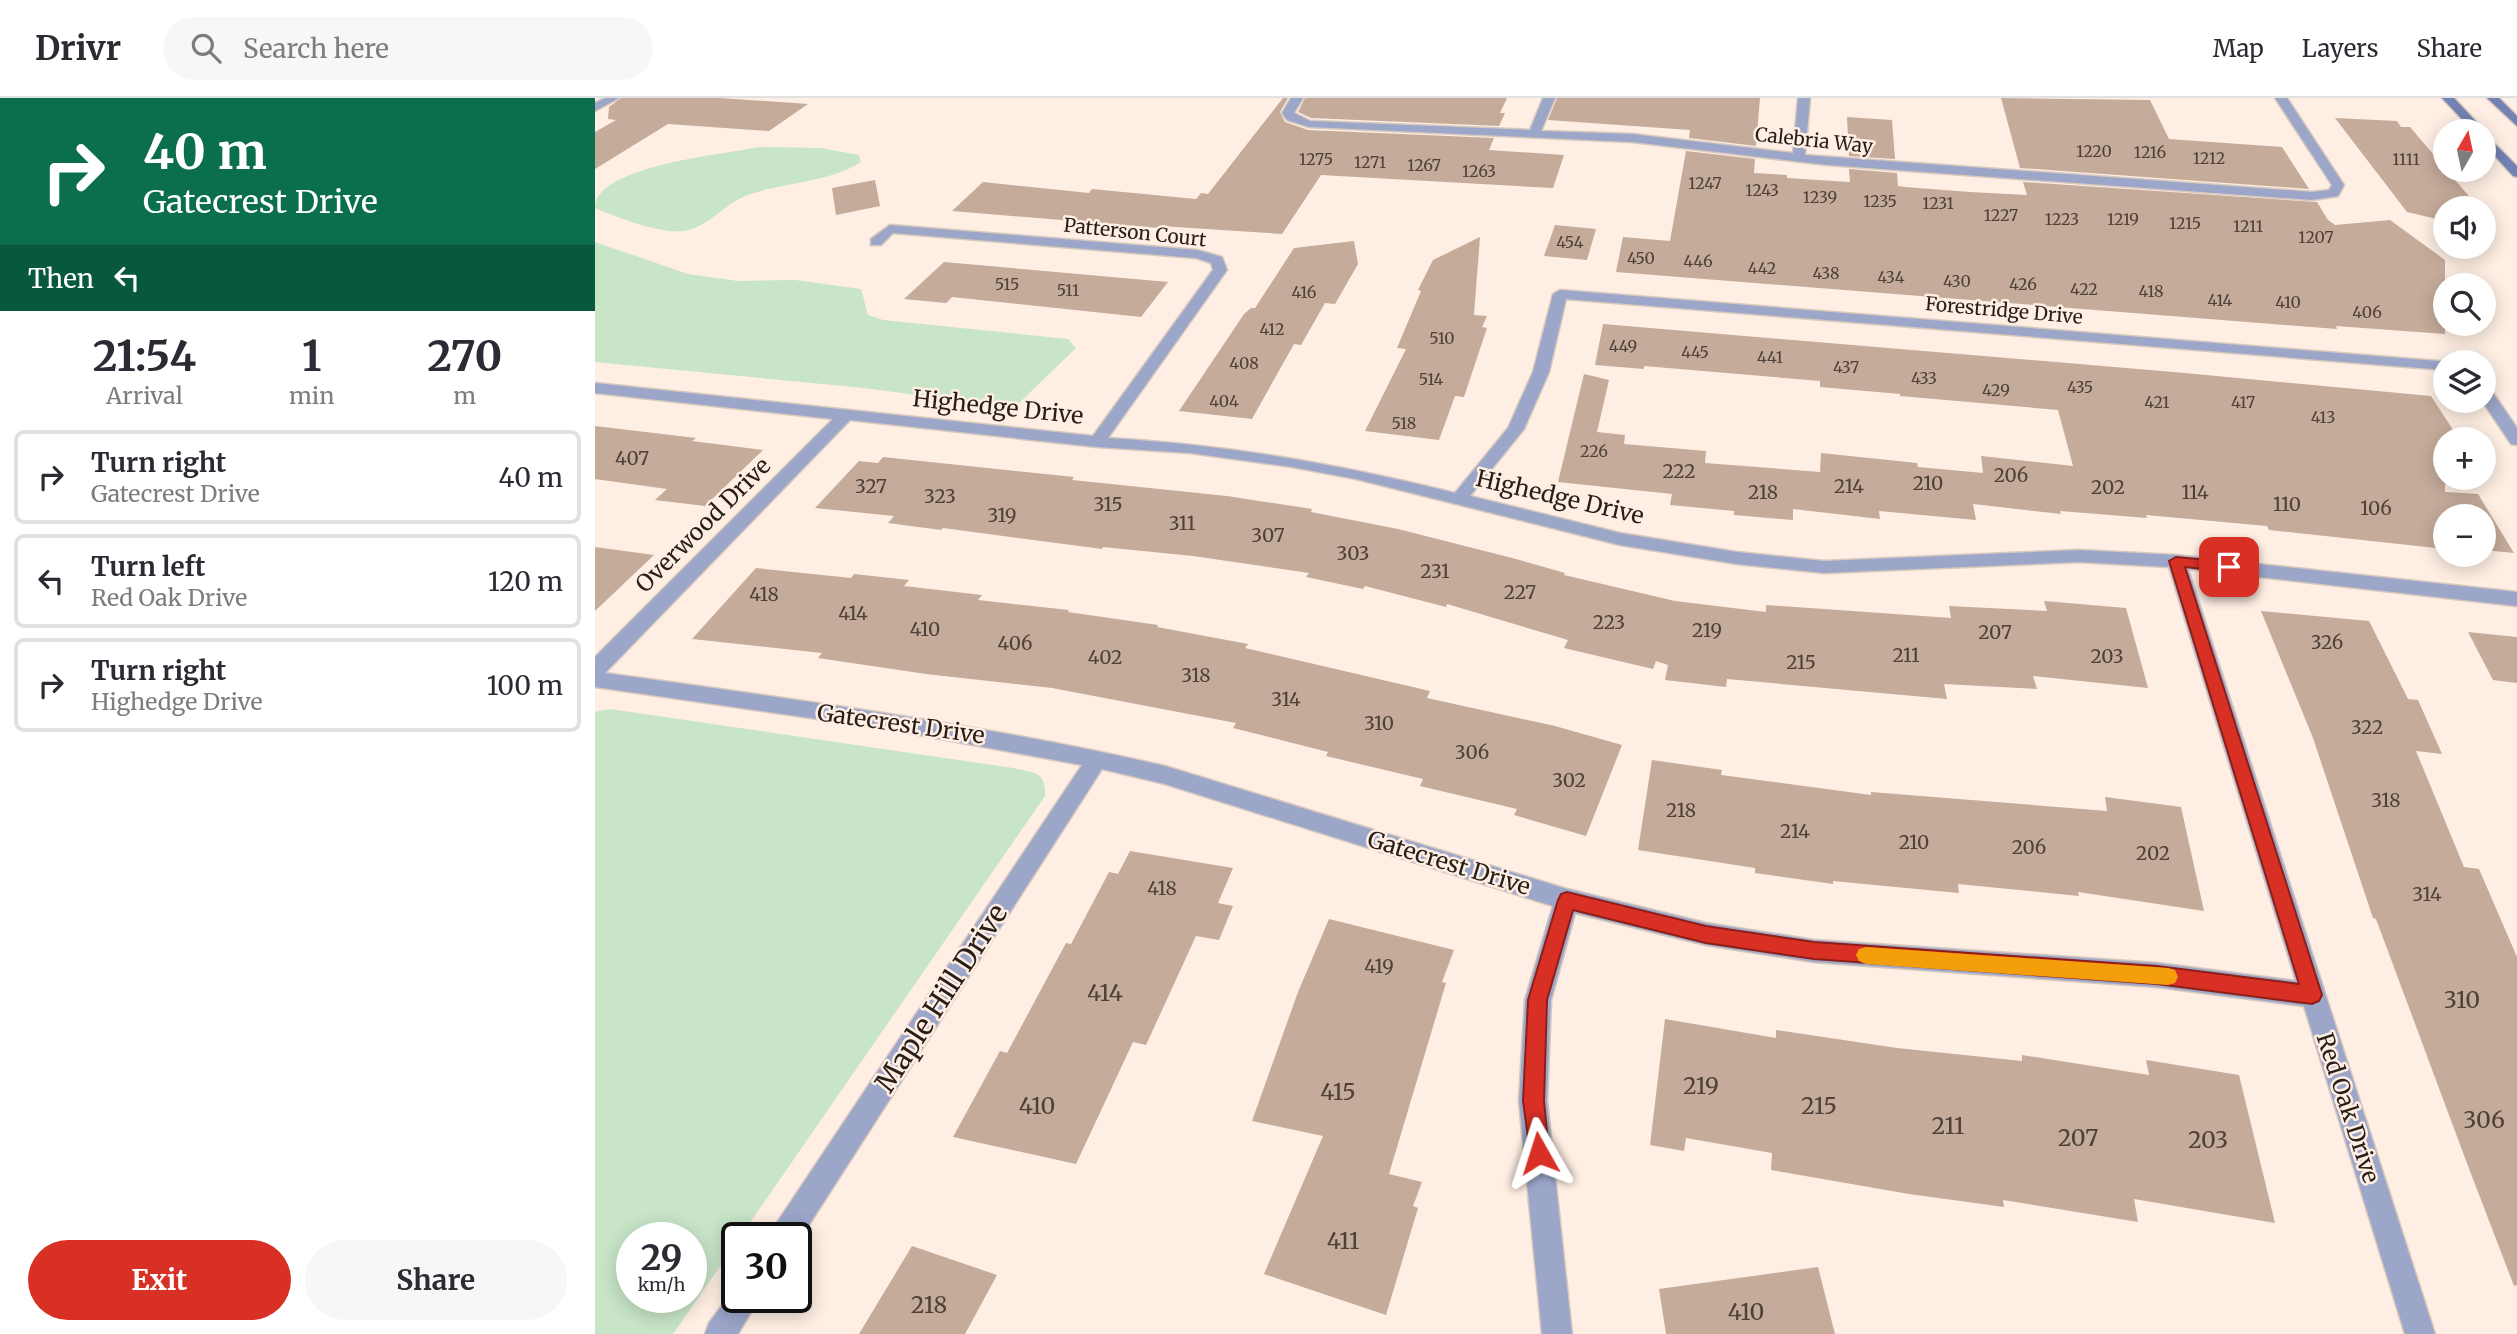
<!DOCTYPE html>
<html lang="en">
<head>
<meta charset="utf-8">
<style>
	body { margin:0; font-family:Merriweather,serif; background:#f7f7f7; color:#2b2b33; height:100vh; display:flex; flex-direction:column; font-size:26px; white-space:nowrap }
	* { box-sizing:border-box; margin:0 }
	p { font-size:23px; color:#7c7c81 }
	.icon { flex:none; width:38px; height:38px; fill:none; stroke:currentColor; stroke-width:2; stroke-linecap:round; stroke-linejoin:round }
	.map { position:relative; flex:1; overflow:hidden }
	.panel { display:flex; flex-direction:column; background:#fff; width:595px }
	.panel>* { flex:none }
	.guide { background:#0b6e4f; color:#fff; overflow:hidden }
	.needle { width:46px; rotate:9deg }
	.tools { position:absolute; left:1838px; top:21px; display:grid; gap:14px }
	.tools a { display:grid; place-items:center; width:63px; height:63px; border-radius:50%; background:#fff; box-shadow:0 4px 18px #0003; font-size:35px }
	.speed { position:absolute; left:21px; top:1124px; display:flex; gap:14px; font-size:35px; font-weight:700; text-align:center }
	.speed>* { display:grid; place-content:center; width:91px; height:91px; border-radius:50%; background:#fff; box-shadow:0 4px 18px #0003; line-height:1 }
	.speed small { font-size:18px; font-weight:400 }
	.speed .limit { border:4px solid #111; border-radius:10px; background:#fff; color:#111 }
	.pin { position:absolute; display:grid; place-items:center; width:60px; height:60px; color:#fff; margin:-30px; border-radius:14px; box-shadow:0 4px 10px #0006 }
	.me { position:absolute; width:77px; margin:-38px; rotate:354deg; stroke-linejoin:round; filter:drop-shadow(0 0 5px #0008) }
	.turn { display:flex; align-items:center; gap:24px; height:147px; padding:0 28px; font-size:32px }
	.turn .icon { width:91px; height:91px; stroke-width:2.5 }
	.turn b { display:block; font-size:49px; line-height:60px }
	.then { display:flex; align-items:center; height:66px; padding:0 28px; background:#0003; gap:14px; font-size:26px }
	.eta { display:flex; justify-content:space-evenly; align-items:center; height:119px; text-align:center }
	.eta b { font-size:42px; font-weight:700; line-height:49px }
	.primary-button { display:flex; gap:14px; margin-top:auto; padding:14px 28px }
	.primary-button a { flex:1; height:80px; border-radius:42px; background:#d93025; color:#fff; font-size:28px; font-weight:700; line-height:80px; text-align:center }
	.primary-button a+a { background:#f7f7f7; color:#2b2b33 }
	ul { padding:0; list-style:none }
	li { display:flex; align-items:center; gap:21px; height:94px; margin:0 14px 10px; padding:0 14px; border:4px solid #e1e1e2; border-radius:10px }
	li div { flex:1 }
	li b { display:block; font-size:26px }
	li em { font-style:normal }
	header { display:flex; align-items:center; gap:42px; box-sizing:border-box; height:98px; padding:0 35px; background:#fff; border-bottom:2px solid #e1e1e2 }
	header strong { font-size:33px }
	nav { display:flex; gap:38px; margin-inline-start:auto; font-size:24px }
	.search { width:490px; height:63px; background:#f7f7f7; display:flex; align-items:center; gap:18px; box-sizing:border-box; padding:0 24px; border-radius:38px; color:#7c7c81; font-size:26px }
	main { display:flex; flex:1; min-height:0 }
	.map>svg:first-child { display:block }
	.green { fill:#c8e5c8; fill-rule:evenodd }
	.building { fill:#c5ab9a }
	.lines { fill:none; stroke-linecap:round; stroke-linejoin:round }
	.street-casing { stroke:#d7c9be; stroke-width:3 }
	.secondary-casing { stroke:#d7c9be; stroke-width:3 }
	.street { fill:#9ca6c9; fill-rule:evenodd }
	.secondary { fill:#7381b3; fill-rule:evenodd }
	.route { fill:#d93025; stroke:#8d1f18; stroke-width:2 }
	.slow { fill:#f59e0b }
	.labels { text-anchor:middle; stroke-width:5; stroke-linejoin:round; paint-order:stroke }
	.far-number-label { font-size:16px; fill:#4e4138 }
	.far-street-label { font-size:19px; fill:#271e17; stroke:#feeee3 }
	.number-label { font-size:19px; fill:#4e4138 }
	.street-label { font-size:23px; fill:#271e17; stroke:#feeee3 }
	.near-number-label { font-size:23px; fill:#4e4138 }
	.near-street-label { font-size:28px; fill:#271e17; stroke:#feeee3 }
</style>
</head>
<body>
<header>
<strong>Drivr</strong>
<div class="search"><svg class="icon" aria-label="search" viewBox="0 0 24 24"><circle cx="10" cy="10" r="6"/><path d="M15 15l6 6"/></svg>Search here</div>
<nav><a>Map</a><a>Layers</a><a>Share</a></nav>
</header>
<main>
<section class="panel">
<div class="guide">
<div class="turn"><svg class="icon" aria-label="right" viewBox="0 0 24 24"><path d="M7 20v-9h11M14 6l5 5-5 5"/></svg><div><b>40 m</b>Gatecrest Drive</div></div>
<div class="then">Then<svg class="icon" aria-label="left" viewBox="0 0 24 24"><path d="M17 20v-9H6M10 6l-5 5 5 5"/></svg></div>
</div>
<div class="eta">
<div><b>21:54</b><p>Arrival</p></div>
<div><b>1</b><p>min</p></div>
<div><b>270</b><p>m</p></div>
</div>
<ul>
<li><svg class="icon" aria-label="right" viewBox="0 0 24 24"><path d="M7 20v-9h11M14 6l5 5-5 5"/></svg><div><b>Turn right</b><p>Gatecrest Drive</p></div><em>40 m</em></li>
<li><svg class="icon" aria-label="left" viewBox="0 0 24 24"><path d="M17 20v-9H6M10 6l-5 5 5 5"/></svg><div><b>Turn left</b><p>Red Oak Drive</p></div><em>120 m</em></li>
<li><svg class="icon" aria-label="right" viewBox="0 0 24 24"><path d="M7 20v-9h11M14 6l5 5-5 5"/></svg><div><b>Turn right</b><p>Highedge Drive</p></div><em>100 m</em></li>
</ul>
<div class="primary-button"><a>Exit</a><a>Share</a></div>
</section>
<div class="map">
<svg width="1922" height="1236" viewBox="0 0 1922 1236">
	<rect width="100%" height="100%" fill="#feeee3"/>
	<g class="green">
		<path d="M165,49L226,50L264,57L266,64C233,85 189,84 153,97C130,105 113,130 88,133C64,136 22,119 0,110C0,67 133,56 165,49Z"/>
		<path d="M0,144L93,176L143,183L200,182L266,191L273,217L288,222L473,241L481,250L422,307L405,308L269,290L0,264Z"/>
		<path d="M15,611L418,670C439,675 451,673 450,698L145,1139H142V1144L78,1236H0V614ZM37,1139H96V1199H37Z"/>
	</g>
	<g class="building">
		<path d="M26,0H125L213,6L174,33L73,26L0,71V34L21,22L13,21L14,9Z"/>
		<path d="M688,0H693L685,14L690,24L713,32L899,40L894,52L969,57L958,90L726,77L687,136L566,128L564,130L357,113L388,84L494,95L497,91L601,101L606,95L613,96Z"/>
		<path d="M710,0H912L905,15H910L904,28L716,20L703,14Z"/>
		<path d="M962,0H1165L1161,48L1094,40L1095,32L953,22Z"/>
		<path d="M1406,0L1555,2L1574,41L1687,49L1714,91L1425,70Z"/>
		<path d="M1252,19L1297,22L1300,61L1254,58Z"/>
		<path d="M1740,20L1802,23L1806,29H1815L1884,110H1850V123L1812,114Z"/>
		<path d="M1091,53L1160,61L1159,75L1192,77V80L1255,84L1254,71L1302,75L1303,88L1310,89L1375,94L1432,97L1428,84L1722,104L1733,122L1740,127L1795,122L1850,162V236L1741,228L1742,231L1021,174L1028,139L1075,143Z"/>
		<path d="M280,82L285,108L241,117L237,90Z"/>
		<path d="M960,127L1001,131L992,162L949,158Z"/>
		<path d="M885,139L879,217L892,218L887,229L892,230L869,299L860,298L844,342L770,333L811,251L802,250L826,193L823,192L838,162Z"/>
		<path d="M759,143L763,166L740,206L730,205L706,247L699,246L657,321L584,313L649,216L656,210H660L699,150Z"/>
		<path d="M349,164L573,184L546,219L357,199L351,205L309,201Z"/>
		<path d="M1008,226L1590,275L1836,298L1864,341H1850V394L1883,396L1919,455L1888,452V418H1850V451L1674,432L1672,428L1551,417L1552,420L1465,413L1466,416L1378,406L1381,422L1284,413L1285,421L1198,411V422L1139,417V413L1075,407L1077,396L963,384L989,276L1014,282L1002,334L1030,337L1029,346L1111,353L1110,365L1225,374L1226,355L1322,365L1323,369L1388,375L1386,358L1478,368L1463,312L1305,298V296L1225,289V283L1049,268V271L1000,267Z"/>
		<path d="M0,328L101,340L97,343L168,352L110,408L60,402L72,391L0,381Z"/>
		<path d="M288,359L479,379L477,382L632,398L717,411L716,414L803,431L921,461L970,475L969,477L1080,503L1171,514V507L1356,520L1354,508L1452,513L1449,503L1531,510L1553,590L1438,578L1442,591L1349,586L1352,601L1132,581L1131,589L1070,582L1073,567L1061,563L1058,571L969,550L973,542L852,506L851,509L770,488L768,491L711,479L714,475L598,458L508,449L507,451L348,430L346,432L293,425L299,418L220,410L264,363L283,365Z"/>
		<path d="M0,449L59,457L0,513Z"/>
		<path d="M161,470L256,480L259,476L314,482L309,488L387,497L383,502L474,512L473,514L563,527L562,529L653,546L650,550L835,593L832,600L960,628L1027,647L991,738L919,717L922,711L825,688L828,681L731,658L733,654L638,630L641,625L457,590L331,576L223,560L227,555L97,541Z"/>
		<path d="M1666,513L1774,523L1813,601L1823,602L1847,656L1821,653L1869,769L1884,771L1922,859V1187L1919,1188L1870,1060L1781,821L1778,820L1718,640Z"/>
		<path d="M1873,534L1922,539V585L1898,582Z"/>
		<path d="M1057,662L1127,672L1126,677L1276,697V694L1512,713L1510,699L1586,709L1609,813L1483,794L1484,798L1363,786L1364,795L1238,783V786L1160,775V770L1043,752Z"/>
		<path d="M535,753L638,770L623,805L638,808L624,842L601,838L551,947L538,944L481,1066L358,1039L405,953L412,955L471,845L476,846L514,774L523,776Z"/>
		<path d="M734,821L859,852L847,884L851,885L794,1076L827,1084L818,1108L823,1110L791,1217L669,1176L728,1038L657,1023L703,894Z"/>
		<path d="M1070,921L1181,940V932L1302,950L1427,963V957L1554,977L1551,962L1644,977L1680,1125L1539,1101L1543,1124L1408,1102L1409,1109L1314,1096L1176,1072L1177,1055L1091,1040L1089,1053L1055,1047Z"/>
		<path d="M317,1148L402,1177L370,1236H264Z"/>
		<path d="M1223,1169L1240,1236H1071L1064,1191Z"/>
	</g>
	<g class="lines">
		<defs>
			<g id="street">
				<path d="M10,0H24L0,13V5Z"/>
				<path d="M696,0H708L699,15L715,23L935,32L948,0H960L946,33L1037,36L1198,55L1203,0H1215L1210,57L1717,94L1734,92L1737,87L1680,0H1692L1749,87L1743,98L1717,102L1233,67L1037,44L714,29L692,22L687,15Z"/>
				<path d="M295,127L602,152L627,159L632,172L513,340C634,347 742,366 860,395L913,330L938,274L958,196L965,192L1855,264H1850V272L971,201L954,274L929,331L875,398L1025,435L1142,454L1229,463L1484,452L1581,457L1922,494V508L1593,471L1840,1236H1810L1709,908L1562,889L1219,864L1111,847L980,815L956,902L952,1003L977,1236H947L924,1003L930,902L958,808L570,686L507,671L201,1147V1139H174L179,1129L487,667L286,630L0,589V559L238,321L0,295V285L498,338L618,172L616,165L601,160L298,135L286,147H276V141ZM255,322L502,349L595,355L697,369L761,381L1025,447L1142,466L1229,475L1484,464L1574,469L1701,883L1562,865L1219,842L1111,825L972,791L570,668C386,626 198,601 10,575Z"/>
				<path d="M1888,287L1894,289L1922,330V347L1916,346L1887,303Z"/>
				<path d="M142,1187V1199H165L143,1236H110L114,1225Z"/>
			</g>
			<g id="secondary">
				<path d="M1847,0H1859L1888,31L1889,35L1922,68V79L1918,78L1888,45V33H1878Z"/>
				<path d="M1892,0H1904L1922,18V28Z"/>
			</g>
		</defs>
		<use href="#street" class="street-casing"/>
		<use href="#secondary" class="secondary-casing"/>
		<use href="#street" class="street"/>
		<use href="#secondary" class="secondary"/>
	</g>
	<path class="route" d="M1581,459L1634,464L1641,469L1634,474L1590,469L1727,897L1724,903L1717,906L1562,886L1219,861L1111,845L978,812L952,902L949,1003L954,1055L951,1062L944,1065L936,1062L928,1003L933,902L963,802L966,796L972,794L1111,828L1219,844L1562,868L1704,886L1574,463Z"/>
	<path class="slow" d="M1271,849L1573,870L1580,872L1583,879L1580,885L1573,887L1271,866L1264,863L1261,857L1264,851Z"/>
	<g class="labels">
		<g class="far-number-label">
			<text x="1499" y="59">1220</text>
			<text x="1555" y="60">1216</text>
			<text x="1614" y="66">1212</text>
			<text x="721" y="67">1275</text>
			<text x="1811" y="67">1111</text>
			<text x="775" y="70">1271</text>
			<text x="829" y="73">1267</text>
			<text x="884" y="79">1263</text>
			<text x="1110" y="91">1247</text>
			<text x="1167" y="98">1243</text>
			<text x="1225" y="105">1239</text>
			<text x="1285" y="109">1235</text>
			<text x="1343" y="111">1231</text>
			<text x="1406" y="123">1227</text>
			<text x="1467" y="127">1223</text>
			<text x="1528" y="127">1219</text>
			<text x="1590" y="131">1215</text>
			<text x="1653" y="134">1211</text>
			<text x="1721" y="145">1207</text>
			<text x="975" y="150">454</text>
			<text x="1046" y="166">450</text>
			<text x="1103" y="169">446</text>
			<text x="1167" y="176">442</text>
			<text x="1231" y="181">438</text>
			<text x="1296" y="185">434</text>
			<text x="1362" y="189">430</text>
			<text x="412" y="192">515</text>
			<text x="1428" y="192">426</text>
			<text x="1489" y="197">422</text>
			<text x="473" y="198">511</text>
			<text x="1556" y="199">418</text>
			<text x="709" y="200">416</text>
			<text x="1625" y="208">414</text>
			<text x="1693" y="210">410</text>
			<text x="1772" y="220">406</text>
			<text x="677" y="237">412</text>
			<text x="847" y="246">510</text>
			<text x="1028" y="254">449</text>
			<text x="1100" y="260">445</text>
			<text x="1175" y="265">441</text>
			<text x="649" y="271">408</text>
			<text x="1251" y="275">437</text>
			<text x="1329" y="286">433</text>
			<text x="836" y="287">514</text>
			<text x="1485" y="295">435</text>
			<text x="1401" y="298">429</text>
			<text x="629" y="309">404</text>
			<text x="1562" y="310">421</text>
			<text x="1648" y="310">417</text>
			<text x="1728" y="325">413</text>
			<text x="809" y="331">518</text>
			<text x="999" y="359">226</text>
		</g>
		<g class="far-street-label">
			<text transform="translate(1219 42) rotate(6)" y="7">Calebria Way</text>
			<text transform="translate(540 134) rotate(6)" y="7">Patterson Court</text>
			<text transform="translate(1409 212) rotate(5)" y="7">Forestridge Drive</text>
		</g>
		<g class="number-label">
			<text x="37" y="367">407</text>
			<text x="1084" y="380">222</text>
			<text x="1416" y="384">206</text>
			<text x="1333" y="392">210</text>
			<text x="276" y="395">327</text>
			<text x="1254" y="395">214</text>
			<text x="1513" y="396">202</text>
			<text x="1168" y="401">218</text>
			<text x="1600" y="401">114</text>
			<text x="345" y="405">323</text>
			<text x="513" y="413">315</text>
			<text x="1692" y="413">110</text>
			<text x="1781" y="417">106</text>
			<text x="407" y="424">319</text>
			<text x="587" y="432">311</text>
			<text x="673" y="444">307</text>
			<text x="758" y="462">303</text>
			<text x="840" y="480">231</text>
			<text x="925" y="501">227</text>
			<text x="169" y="503">418</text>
			<text x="258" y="522">414</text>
			<text x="1014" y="531">223</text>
			<text x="330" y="538">410</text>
			<text x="1112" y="539">219</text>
			<text x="1400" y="541">207</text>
			<text x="1732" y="551">326</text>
			<text x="420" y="552">406</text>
			<text x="1311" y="564">211</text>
			<text x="1512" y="565">203</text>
			<text x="510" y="566">402</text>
			<text x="1206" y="571">215</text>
			<text x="601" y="584">318</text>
			<text x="691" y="608">314</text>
			<text x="784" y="632">310</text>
			<text x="1772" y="636">322</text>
			<text x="877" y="661">306</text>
			<text x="974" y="689">302</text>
			<text x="1791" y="709">318</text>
			<text x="1086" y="719">218</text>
			<text x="1200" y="740">214</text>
			<text x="1319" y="751">210</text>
			<text x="1434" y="756">206</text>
			<text x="1558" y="762">202</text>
			<text x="567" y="797">418</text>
			<text x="1832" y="803">314</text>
			<text x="784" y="875">419</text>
		</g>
		<g class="street-label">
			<text transform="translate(403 309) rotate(6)" y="8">Highedge Drive</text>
			<text transform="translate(965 399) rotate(13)" y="8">Highedge Drive</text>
			<text transform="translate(108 427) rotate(-45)" y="8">Overwood Drive</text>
			<text transform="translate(306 626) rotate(8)" y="8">Gatecrest Drive</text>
			<text transform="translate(854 765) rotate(17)" y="8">Gatecrest Drive</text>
			<text transform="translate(1753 1010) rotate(72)" y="8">Red Oak Drive</text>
		</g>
		<g class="near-number-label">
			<text x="510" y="903">414</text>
			<text x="1867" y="910">310</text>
			<text x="1106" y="996">219</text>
			<text x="743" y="1002">415</text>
			<text x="442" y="1016">410</text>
			<text x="1224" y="1016">215</text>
			<text x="1889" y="1030">306</text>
			<text x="1353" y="1036">211</text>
			<text x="1483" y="1048">207</text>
			<text x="1613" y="1050">203</text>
			<text x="748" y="1151">411</text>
			<text x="334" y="1215">218</text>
			<text x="1151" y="1222">410</text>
		</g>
		<g class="near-street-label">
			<text transform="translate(346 900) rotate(-57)" y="10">Maple Hill Drive</text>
		</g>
	</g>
</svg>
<div class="tools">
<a><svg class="needle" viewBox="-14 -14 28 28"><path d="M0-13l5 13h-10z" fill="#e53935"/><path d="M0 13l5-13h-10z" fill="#7c7c81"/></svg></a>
<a><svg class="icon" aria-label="sound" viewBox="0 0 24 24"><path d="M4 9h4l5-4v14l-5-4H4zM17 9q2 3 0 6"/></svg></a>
<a><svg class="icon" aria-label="search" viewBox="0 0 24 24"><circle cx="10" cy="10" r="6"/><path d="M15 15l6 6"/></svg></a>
<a><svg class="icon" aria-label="layers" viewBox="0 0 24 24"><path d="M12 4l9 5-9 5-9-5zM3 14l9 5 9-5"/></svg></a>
<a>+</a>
<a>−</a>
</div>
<div class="speed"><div>29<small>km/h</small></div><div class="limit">30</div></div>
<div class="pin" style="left:1634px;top:469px;background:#d93025"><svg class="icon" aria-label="arrive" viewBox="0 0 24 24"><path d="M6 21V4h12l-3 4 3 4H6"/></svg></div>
<svg class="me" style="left:944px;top:1055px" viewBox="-20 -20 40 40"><path d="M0-17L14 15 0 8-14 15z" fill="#d93025" stroke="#fff" stroke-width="4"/></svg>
</div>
</main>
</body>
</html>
